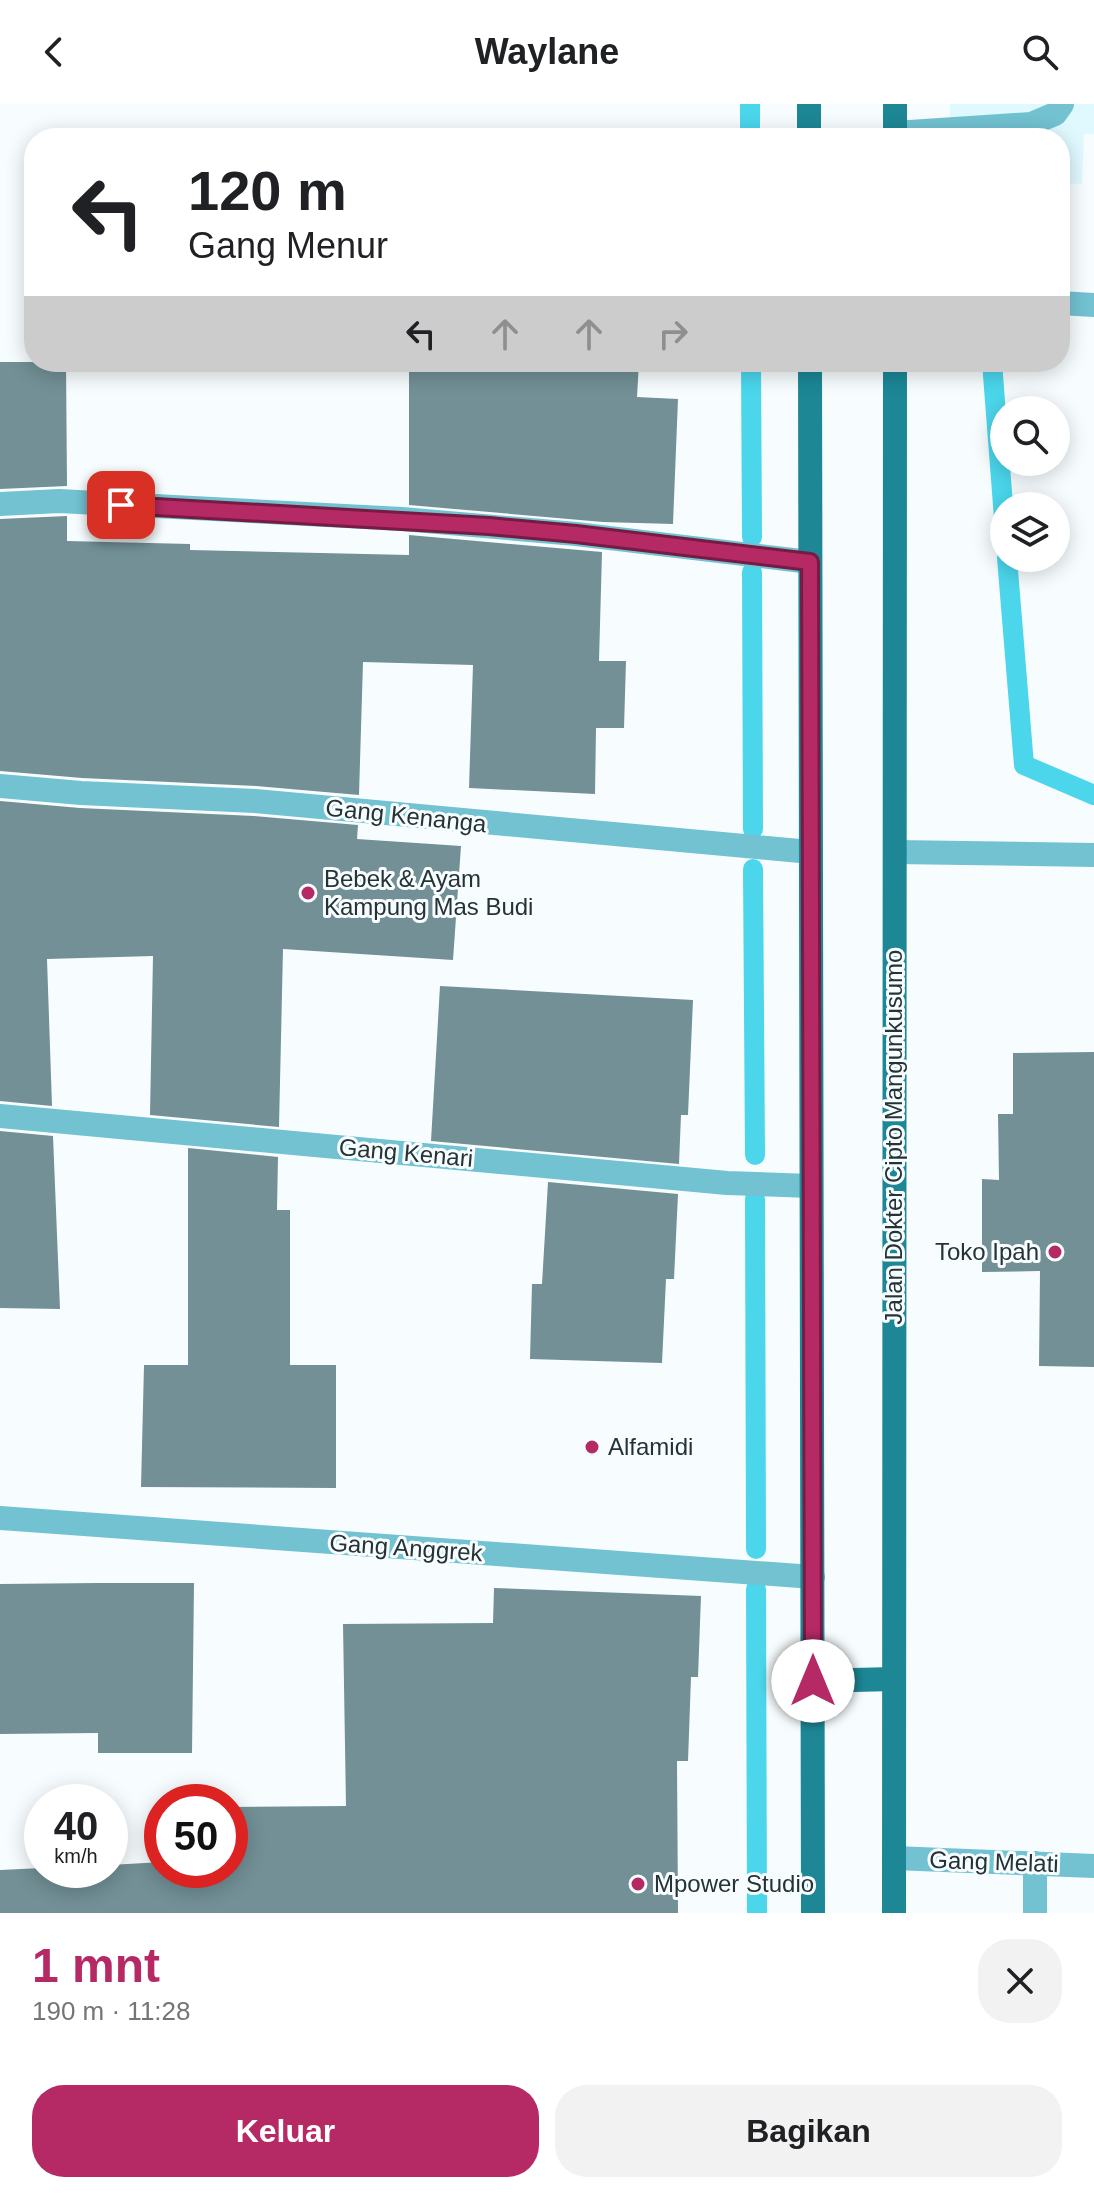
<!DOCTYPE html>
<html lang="id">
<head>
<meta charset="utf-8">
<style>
	body { margin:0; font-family:Arial,sans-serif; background:#f2f2f2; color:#202124; height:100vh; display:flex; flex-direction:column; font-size:30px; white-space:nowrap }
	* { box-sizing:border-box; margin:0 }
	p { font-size:26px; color:#757577 }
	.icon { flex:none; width:44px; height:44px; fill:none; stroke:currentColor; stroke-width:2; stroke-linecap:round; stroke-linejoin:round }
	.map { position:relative; height:1809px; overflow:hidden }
	.details { display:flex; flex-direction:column; background:#fff; flex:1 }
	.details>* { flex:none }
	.top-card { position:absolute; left:24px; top:24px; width:1046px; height:244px; border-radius:32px; box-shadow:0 4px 20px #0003; background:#fff; color:#202124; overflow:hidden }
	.buttons { position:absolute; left:990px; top:292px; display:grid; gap:16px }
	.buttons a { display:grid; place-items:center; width:80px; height:80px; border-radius:50%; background:#fff; box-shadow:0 4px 20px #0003; font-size:40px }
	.speed { position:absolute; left:24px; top:1680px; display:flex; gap:16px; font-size:40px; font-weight:700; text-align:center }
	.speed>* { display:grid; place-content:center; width:104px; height:104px; border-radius:50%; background:#fff; box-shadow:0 4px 20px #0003; line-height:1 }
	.speed small { font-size:20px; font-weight:400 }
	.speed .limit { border:12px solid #d22; background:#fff; color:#111 }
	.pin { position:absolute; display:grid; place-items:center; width:68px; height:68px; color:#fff; margin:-34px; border-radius:16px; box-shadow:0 4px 12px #0006 }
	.me { position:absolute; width:88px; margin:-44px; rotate:0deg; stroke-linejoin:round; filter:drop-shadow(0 0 6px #0008) }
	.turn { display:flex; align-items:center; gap:28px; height:168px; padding:0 32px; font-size:36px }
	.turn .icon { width:104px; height:104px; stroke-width:2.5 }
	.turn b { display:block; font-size:56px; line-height:68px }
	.lanes { display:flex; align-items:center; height:76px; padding:0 32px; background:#0003; justify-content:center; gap:40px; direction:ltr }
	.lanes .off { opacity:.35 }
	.round { display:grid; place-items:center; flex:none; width:84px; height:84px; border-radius:32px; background:#f2f2f2 }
	.head { display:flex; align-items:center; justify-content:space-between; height:136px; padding:0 32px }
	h1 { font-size:48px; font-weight:600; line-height:60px; color:#b52a64 }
	.action { display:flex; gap:16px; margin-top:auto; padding:16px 32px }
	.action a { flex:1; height:92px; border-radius:32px; background:#b52a64; color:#fff; font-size:32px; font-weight:600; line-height:92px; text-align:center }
	.action a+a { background:#f2f2f2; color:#202124 }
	header { display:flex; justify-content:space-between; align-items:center; height:104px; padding:0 32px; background:#fff; font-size:36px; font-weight:600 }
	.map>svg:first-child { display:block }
	.built { fill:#dff9fe }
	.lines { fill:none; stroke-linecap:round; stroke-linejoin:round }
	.stream { stroke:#4bd6ec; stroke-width:20 }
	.building { fill:#729096 }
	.minor { stroke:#72c2d1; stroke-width:24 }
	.major { stroke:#1d8796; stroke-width:24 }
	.route-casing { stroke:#761b41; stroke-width:20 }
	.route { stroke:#b52a64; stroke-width:14 }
	.poi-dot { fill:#b52a64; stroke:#f7fdfe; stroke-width:3 }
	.labels { text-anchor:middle; stroke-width:6; stroke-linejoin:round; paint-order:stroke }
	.street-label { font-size:24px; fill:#263336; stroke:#f7fdfe }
	.poi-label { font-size:24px; fill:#263336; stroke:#f7fdfe; text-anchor:start }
</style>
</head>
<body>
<header><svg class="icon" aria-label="back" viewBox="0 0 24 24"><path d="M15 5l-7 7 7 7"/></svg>Waylane<svg class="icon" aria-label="search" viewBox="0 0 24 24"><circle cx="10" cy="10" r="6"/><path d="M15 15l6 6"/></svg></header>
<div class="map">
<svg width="1094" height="1809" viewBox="0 0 1094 1809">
	<rect width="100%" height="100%" fill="#f7fdfe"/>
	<path class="built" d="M950,0H1094V30H1084L1082,80L1060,79V34H949Z"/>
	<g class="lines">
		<g class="stream">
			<path d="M750,0V34"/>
			<path d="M751,258L752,433"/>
			<path d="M992,258L1004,414"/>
			<path d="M1007,454L1024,661L1094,691"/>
			<path d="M752,468L753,725"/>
			<path d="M753,765L755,1051"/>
			<path d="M755,1095L756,1445"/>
			<path d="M756,1485L757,1809"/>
		</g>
	</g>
	<g class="building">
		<path d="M0,258H66L67,382L0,385Z"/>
		<path d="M409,258H639L637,293L678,295L673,420L603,418L409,401Z"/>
		<path d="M67,412V437L190,440V446L409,451V431L602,448L599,557H626L624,624H596L595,690L469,684L473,561L363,558L359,691L256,682L82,674L0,667V415Z"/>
		<path d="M0,697L80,704L254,712L358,721L357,735L461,742L453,856L283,845L279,1023L150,1011L153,852L47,855L52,1002L0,997Z"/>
		<path d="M440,882L693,896L688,1011H681L679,1060L431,1037Z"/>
		<path d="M1094,948V1263L1039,1262L1040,1167L982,1168V1075L999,1076L998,1010H1013V949Z"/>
		<path d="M0,1027L53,1032L60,1205L0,1204Z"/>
		<path d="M188,1044L278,1053L277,1106H290V1261H336V1384L141,1383L144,1261H188Z"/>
		<path d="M548,1078L678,1090L674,1175H666L662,1259L530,1255L532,1180H542Z"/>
		<path d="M98,1479H194L192,1649H98V1629L0,1630V1480Z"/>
		<path d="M494,1484L701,1492L698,1573H691L688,1657H677L678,1809H0V1766L42,1764L110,1766V1761L162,1758V1766H230V1703L346,1702L343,1520L493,1519Z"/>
	</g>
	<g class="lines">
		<g class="minor">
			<path d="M895,29L1031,20L1055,10L1062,0"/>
			<path d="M1060,199L1094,201"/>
			<path d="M0,400L59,397L402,415L576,430L810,458"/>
			<path d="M0,682L81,689L255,697L811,748"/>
			<path d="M895,748L1094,751"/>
			<path d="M0,1012L727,1079L811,1082"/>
			<path d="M0,1414L813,1473"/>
			<path d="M894,1754L1094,1762"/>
			<path d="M1035,1809V1759"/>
		</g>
		<g class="major">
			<path d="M809,0V34"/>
			<path d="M895,34V0"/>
			<path d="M810,258L813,1809"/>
			<path d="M813,1577L894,1575"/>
			<path d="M894,1809L895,258"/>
		</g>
	</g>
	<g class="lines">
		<defs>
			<path id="route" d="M121,401L489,422L576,430L810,458L813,1577"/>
		</defs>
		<use href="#route" class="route-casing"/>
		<use href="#route" class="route"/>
	</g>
	<g class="poi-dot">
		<circle cx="308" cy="789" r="8"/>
		<circle cx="1055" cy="1148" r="8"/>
		<circle cx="592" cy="1343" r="8"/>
		<circle cx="638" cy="1780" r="8"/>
	</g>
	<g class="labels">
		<g class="street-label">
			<text transform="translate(406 712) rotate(6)" y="8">Gang Kenanga</text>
			<text transform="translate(894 1033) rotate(-90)" y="8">Jalan Dokter Cipto Mangunkusumo</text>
			<text transform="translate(406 1049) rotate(5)" y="8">Gang Kenari</text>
			<text transform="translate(406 1444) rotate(4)" y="8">Gang Anggrek</text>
			<text transform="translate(994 1758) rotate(2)" y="8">Gang Melati</text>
		</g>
		<g class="poi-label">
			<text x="324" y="783">Bebek &amp; Ayam<tspan x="324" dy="28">Kampung Mas Budi</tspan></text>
			<text x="1039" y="1156" text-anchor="end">Toko Ipah</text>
			<text x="608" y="1351">Alfamidi</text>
			<text x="654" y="1788">Mpower Studio</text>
		</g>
	</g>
</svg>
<div class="buttons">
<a><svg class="icon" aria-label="search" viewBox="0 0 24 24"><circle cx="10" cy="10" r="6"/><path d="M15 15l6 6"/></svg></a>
<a><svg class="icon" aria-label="layers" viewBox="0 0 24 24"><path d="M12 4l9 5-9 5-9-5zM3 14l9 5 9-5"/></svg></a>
</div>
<div class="speed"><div>40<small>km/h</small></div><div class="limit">50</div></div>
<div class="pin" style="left:121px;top:401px;background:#d93025"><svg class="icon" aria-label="arrive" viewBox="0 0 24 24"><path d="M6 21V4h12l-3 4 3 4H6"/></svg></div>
<svg class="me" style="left:813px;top:1577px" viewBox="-20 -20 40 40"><circle r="19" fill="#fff"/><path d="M0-13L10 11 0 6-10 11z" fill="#b52a64"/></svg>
<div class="top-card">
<div class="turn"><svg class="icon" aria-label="left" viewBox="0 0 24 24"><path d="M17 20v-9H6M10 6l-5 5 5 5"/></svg><div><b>120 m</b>Gang Menur</div></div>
<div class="lanes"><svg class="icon" aria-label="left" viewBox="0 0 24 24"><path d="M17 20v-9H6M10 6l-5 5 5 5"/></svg><svg class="icon off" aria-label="ahead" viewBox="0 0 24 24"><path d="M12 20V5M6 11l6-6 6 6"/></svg><svg class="icon off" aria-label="ahead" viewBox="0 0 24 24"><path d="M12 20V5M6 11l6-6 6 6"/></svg><svg class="icon off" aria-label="right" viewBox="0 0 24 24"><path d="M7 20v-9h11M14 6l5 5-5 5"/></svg></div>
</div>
</div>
<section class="details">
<div class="head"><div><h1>1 mnt</h1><p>190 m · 11:28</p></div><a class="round"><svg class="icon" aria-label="close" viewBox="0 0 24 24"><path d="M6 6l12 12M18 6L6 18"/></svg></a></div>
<div class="action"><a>Keluar</a><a>Bagikan</a></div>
</section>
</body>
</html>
